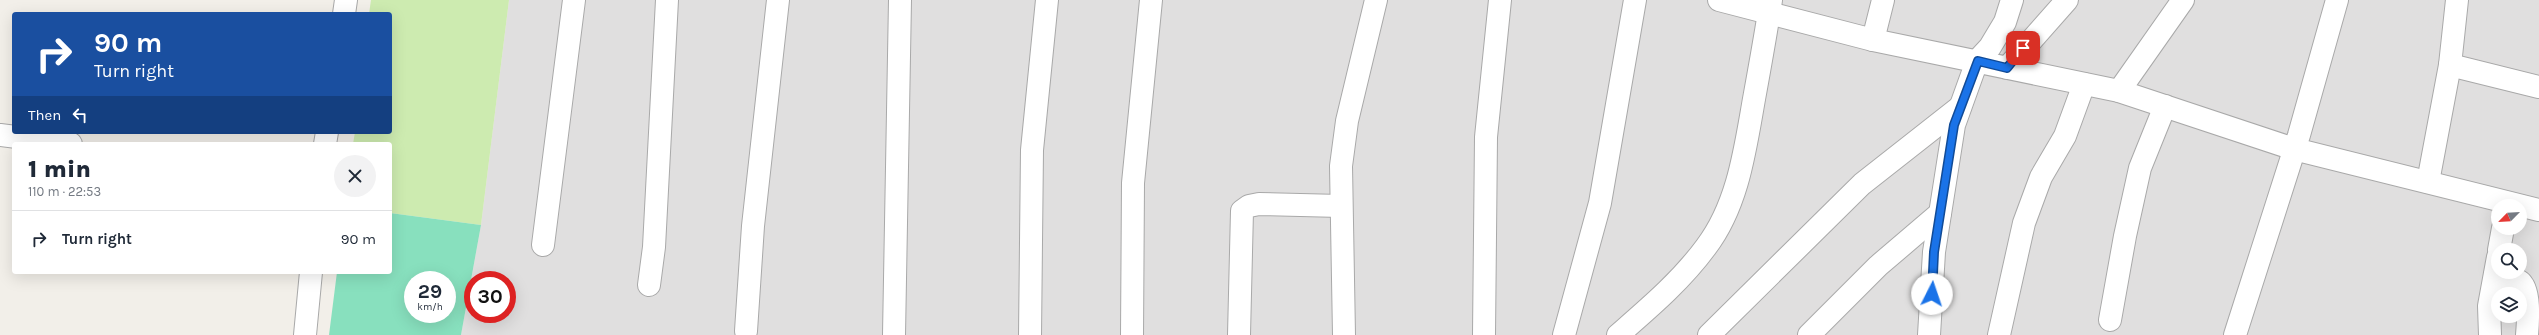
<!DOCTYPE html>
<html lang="en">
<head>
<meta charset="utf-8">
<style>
	body { margin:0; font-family:Karla,sans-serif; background:#f2f2f3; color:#1f2937; height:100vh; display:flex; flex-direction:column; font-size:15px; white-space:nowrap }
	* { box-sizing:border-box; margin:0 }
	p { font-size:13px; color:#747a83 }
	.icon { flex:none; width:22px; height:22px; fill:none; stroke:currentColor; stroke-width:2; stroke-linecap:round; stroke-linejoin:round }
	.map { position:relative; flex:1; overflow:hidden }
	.drawer { position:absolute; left:12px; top:142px; width:380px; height:132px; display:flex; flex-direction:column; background:#fff; border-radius:4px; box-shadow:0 4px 16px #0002 }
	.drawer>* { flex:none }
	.top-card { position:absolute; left:12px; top:12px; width:380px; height:122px; border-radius:4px; box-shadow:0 4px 16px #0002; background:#1a4fa0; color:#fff; overflow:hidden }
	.needle { width:26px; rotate:246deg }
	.controls { position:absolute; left:2491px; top:199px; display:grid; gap:8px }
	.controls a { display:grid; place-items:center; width:36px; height:36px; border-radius:50%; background:#fff; box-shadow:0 4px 16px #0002; font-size:20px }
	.speed { position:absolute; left:404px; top:271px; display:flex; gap:8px; font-size:20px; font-weight:700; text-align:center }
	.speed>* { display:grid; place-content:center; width:52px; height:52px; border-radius:50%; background:#fff; box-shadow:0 4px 16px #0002; line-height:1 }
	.speed small { font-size:10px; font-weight:400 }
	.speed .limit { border:6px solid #d22; background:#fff; color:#111 }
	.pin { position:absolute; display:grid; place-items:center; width:34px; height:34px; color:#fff; margin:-17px; border-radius:8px; box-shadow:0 2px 6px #0006 }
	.me { position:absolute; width:44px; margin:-22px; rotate:4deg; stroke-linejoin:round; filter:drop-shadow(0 0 3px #0008) }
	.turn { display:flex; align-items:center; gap:14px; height:84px; padding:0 16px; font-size:18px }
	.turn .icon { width:52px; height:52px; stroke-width:2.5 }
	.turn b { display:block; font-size:28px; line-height:34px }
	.then { display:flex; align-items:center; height:38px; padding:0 16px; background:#0003; gap:8px; font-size:15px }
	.round { display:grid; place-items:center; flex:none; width:42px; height:42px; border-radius:21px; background:#f2f2f3 }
	.summary { display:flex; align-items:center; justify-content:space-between; height:68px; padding:0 16px }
	h1 { font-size:24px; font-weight:800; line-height:30px }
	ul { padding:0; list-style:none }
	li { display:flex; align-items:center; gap:12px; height:56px; padding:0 16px; border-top:1px solid #e0e1e3 }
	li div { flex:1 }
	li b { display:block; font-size:15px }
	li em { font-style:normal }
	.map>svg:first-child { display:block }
	.residential { fill:#e0dfdf; fill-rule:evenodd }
	.grass { fill:#cdebb0 }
	.pitch { fill:#88e0be; fill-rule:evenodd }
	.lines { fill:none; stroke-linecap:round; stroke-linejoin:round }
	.minor-casing { stroke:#a9a9a9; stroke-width:24 }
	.minor { stroke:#fff; stroke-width:22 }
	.route-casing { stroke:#114b97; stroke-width:10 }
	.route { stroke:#1a73e8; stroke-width:7 }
</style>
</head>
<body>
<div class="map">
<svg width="2539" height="335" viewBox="0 0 2539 335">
	<rect width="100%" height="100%" fill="#f2efe9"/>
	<path class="residential" d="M509,0H2539V335H461L481,225ZM2498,206H2520V228H2498ZM2498,250H2520V272H2498ZM473,280H507V314H473ZM2498,294H2520V316H2498Z"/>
	<path class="grass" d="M371,0H509L481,225L390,213V144H353L355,132H390V14H369Z"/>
	<path class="pitch" d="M390,213L481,225L461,335H329L337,272H390ZM413,280H447V314H413Z"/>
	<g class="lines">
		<defs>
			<g id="minor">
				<path d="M1719,0L1873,40L2119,91L2294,149L2539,210"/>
				<path d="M344,14L346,0"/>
				<path d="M1873,40L1883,0"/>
				<path d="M2450,65L2539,87"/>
				<path d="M2007,68L2067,0"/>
				<path d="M2119,91L2183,0"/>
				<path d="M0,135L71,144"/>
				<path d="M325,144L327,132"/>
				<path d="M2428,182L2450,65L2457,0"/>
				<path d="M543,245L574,0"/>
				<path d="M2499,250L2503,228"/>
				<path d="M2495,275C2502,277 2513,278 2519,281C2531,288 2528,323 2527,335"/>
				<path d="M649,285L654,247L667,0"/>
				<path d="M2110,320L2125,236L2140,168L2165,106"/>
				<path d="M746,331L753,226L778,0"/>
				<path d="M305,335L311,272"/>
				<path d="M894,335L900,0"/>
				<path d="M1030,335L1032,150L1047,0"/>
				<path d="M1132,335L1133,183L1151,0"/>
				<path d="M1239,335L1242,211L1249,206L1259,204L1341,206"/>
				<path d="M1344,335L1341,166L1347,121L1376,0"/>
				<path d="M1484,335L1486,137L1500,0"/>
				<path d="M1564,335L1600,203L1635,0"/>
				<path d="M1618,335C1649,308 1681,281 1706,247C1738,205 1745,150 1754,99C1760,66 1766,33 1771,0"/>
				<path d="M1709,335L1862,184L1960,107"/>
				<path d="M1809,335L1878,266L1940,213"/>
				<path d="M1929,335L1934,252L1954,125L1977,61L1990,47L2005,22L2012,0"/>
				<path d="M1999,335L2024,223L2041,177L2065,136L2084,84"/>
				<path d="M2235,335L2299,135L2337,0"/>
				<path d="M2490,335L2489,306L2498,257"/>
			</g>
		</defs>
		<use href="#minor" class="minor-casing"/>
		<use href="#minor" class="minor"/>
	</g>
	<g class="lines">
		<defs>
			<path id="route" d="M1932,294L1934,252L1954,125L1978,61L2007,68L2023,48"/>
		</defs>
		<use href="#route" class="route-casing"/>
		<use href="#route" class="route"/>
	</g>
</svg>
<div class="controls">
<a><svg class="needle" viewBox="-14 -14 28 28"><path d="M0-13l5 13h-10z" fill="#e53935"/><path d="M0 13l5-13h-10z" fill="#747a83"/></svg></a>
<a><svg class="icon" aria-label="search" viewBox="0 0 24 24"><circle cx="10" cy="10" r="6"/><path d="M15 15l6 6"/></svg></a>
<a><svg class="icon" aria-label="layers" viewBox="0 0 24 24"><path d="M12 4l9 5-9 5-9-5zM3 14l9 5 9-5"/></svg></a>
</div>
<div class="speed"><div>29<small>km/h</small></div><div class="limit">30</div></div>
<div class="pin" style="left:2023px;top:48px;background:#d93025"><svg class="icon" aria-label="arrive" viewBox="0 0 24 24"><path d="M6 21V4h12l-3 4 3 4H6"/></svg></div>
<svg class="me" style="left:1932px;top:294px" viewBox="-20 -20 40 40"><circle r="19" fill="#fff"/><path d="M0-13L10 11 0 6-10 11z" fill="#1a73e8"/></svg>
<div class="top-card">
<div class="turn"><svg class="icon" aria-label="right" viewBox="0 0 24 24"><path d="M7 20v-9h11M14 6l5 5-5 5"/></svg><div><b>90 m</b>Turn right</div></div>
<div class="then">Then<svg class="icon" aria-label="left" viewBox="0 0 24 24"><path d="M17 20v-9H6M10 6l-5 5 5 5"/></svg></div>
</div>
<section class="drawer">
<div class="summary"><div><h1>1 min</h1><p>110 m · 22:53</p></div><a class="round"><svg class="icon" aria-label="close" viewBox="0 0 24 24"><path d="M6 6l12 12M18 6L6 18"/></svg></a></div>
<ul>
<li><svg class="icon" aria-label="right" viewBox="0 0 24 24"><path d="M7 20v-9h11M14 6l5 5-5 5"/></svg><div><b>Turn right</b></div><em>90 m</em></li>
</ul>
</section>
</div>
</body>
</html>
